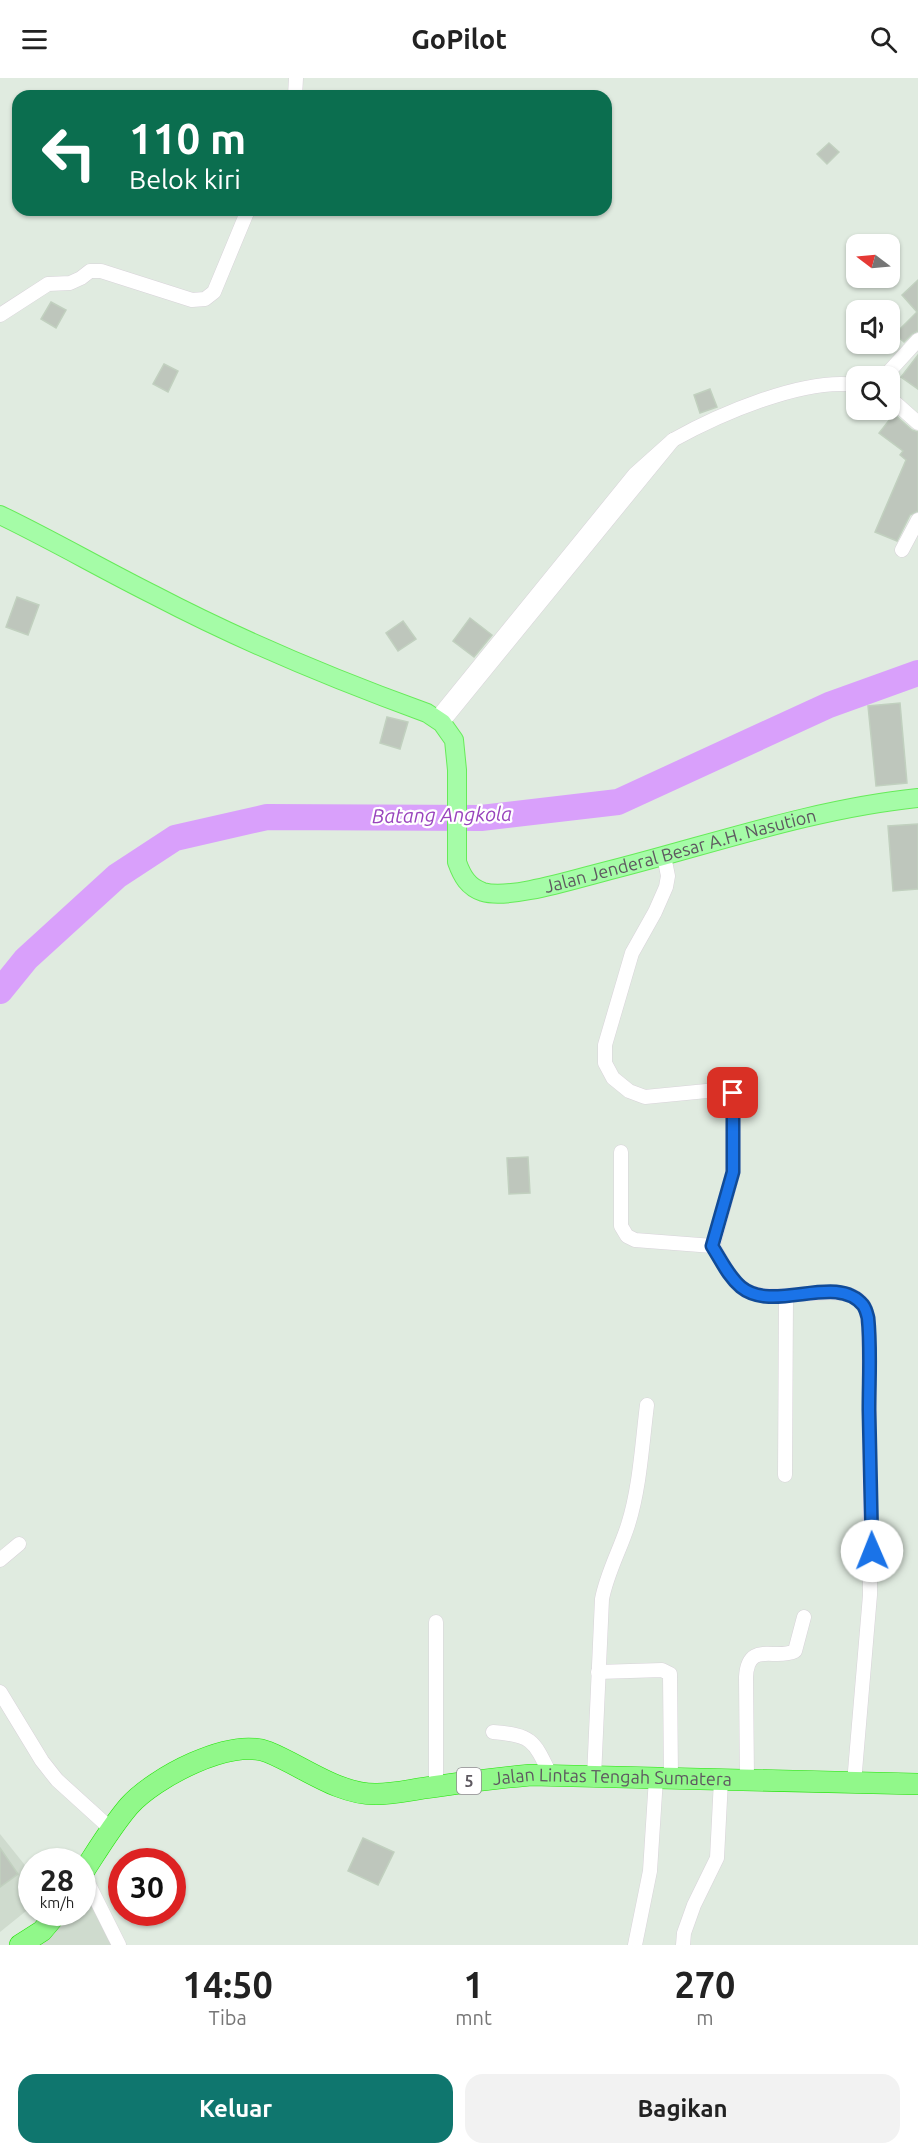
<!DOCTYPE html>
<html lang="id">
<head>
<meta charset="utf-8">
<style>
	body { margin:0; font-family:Ubuntu,sans-serif; background:#f2f2f2; color:#222; height:100vh; display:flex; flex-direction:column; font-size:22px; white-space:nowrap }
	* { box-sizing:border-box; margin:0 }
	p { font-size:20px; color:#767676 }
	.icon { flex:none; width:33px; height:33px; fill:none; stroke:currentColor; stroke-width:2; stroke-linecap:round; stroke-linejoin:round }
	.map { position:relative; height:1867px; overflow:hidden }
	.panel { display:flex; flex-direction:column; background:#fff; flex:1 }
	.panel>* { flex:none }
	.top-card { position:absolute; left:12px; top:12px; width:600px; height:126px; border-radius:18px; box-shadow:0 2px 4px #0004; background:#0b6e4f; color:#fff; overflow:hidden }
	.needle { width:39px; rotate:286deg }
	.tools { position:absolute; left:846px; top:156px; display:grid; gap:12px }
	.tools a { display:grid; place-items:center; width:54px; height:54px; border-radius:12px; background:#fff; box-shadow:0 2px 4px #0004; font-size:30px }
	.speed { position:absolute; left:18px; top:1770px; display:flex; gap:12px; font-size:30px; font-weight:700; text-align:center }
	.speed>* { display:grid; place-content:center; width:78px; height:78px; border-radius:50%; background:#fff; box-shadow:0 2px 4px #0004; line-height:1 }
	.speed small { font-size:15px; font-weight:400 }
	.speed .limit { border:9px solid #d22; background:#fff; color:#111 }
	.pin { position:absolute; display:grid; place-items:center; width:51px; height:51px; color:#fff; margin:-26px; border-radius:12px; box-shadow:0 3px 9px #0006 }
	.me { position:absolute; width:66px; margin:-33px; rotate:359deg; stroke-linejoin:round; filter:drop-shadow(0 0 4px #0008) }
	.turn { display:flex; align-items:center; gap:21px; height:126px; padding:0 18px; font-size:27px }
	.turn .icon { width:78px; height:78px; stroke-width:2.5 }
	.turn b { display:block; font-size:42px; line-height:51px }
	.eta { display:flex; justify-content:space-evenly; align-items:center; height:102px; text-align:center }
	.eta b { font-size:36px; font-weight:600; line-height:42px }
	.primary-button { display:flex; gap:12px; margin-top:auto; padding:12px 18px }
	.primary-button a { flex:1; height:69px; border-radius:18px; background:#0f766e; color:#fff; font-size:24px; font-weight:600; line-height:69px; text-align:center }
	.primary-button a+a { background:#f2f2f2; color:#222 }
	header { display:flex; justify-content:space-between; align-items:center; height:78px; padding:0 18px; background:#fff; font-size:27px; font-weight:600 }
	.map>svg:first-child { display:block }
	.education { fill:#cfdbce }
	.lines { fill:none; stroke-linecap:round; stroke-linejoin:round }
	.river { stroke:#d9a0fb; stroke-width:26 }
	.building { fill:#bec6bc; stroke:#c1d0bf; stroke-width:1.5 }
	.minor-casing { stroke:#d8d3d9; stroke-width:15 }
	.major-casing { stroke:#66eb59; stroke-width:20 }
	.highway-casing { stroke:#23e209; stroke-width:22 }
	.minor { stroke:#fff; stroke-width:14 }
	.major { stroke:#a5fca7; stroke-width:18 }
	.highway { stroke:#91f88a; stroke-width:21 }
	.route-casing { stroke:#114b97; stroke-width:15 }
	.route { stroke:#1a73e8; stroke-width:10 }
	.labels { text-anchor:middle; stroke-width:4.5; stroke-linejoin:round; paint-order:stroke }
	.shield { fill:#fff; stroke:#8e8b90; stroke-width:1.5 }
	.shield-label { font-size:16px; font-weight:bold; fill:#5e5960 }
	.street-label { font-size:18px; fill:#5e5960; stroke:#fff }
	.water-label { font-size:20px; font-style:italic; fill:#9944bd; stroke:#fff }
</style>
</head>
<body>
<header><svg class="icon" aria-label="menu" viewBox="0 0 24 24"><path d="M4 6h16M4 12h16M4 18h16"/></svg>GoPilot<svg class="icon" aria-label="search" viewBox="0 0 24 24"><circle cx="10" cy="10" r="6"/><path d="M15 15l6 6"/></svg></header>
<div class="map">
<svg width="918" height="1867" viewBox="0 0 918 1867">
	<rect width="100%" height="100%" fill="#e0ebe0"/>
	<g class="education">
		<path d="M0,1756L32,1796L31,1829L0,1854Z"/>
		<path d="M101,1817L125,1867H11L64,1835L82,1834L83,1825Z"/>
	</g>
	<g class="lines">
		<path class="river" d="M0,913L26,881L117,798L175,760L267,739L481,740L618,724L829,627L918,595"/>
	</g>
	<g class="building">
		<path d="M829,65L839,74L827,86L817,76Z"/>
		<path d="M918,202V253L912,256L904,264L895,256L917,234L902,217Z"/>
		<path d="M51,224L66,232L56,250L41,241Z"/>
		<path d="M918,277V311L901,299Z"/>
		<path d="M164,286L178,293L168,314L153,306Z"/>
		<path d="M710,311L717,329L700,335L694,317Z"/>
		<path d="M894,336L912,352L918,354V433L910,437L897,463L875,454L906,382L900,377L903,373L879,355Z"/>
		<path d="M17,519L39,527L28,557L6,549Z"/>
		<path d="M470,540L492,557L474,579L453,563Z"/>
		<path d="M403,543L416,561L398,573L386,555Z"/>
		<path d="M900,625L907,705L876,708L868,628Z"/>
		<path d="M387,639L408,644L400,671L380,665Z"/>
		<path d="M918,746V811L893,813L888,748Z"/>
		<path d="M528,1079L530,1115L509,1116L507,1080Z"/>
		<path d="M363,1760L394,1774L378,1807L348,1793Z"/>
		<path d="M0,1770L18,1796L0,1809Z"/>
	</g>
	<g class="lines">
		<defs>
			<g id="minor">
				<path d="M295,18L296,0"/>
				<path d="M0,237L48,206L70,205L81,200L90,193H101L192,222L205,221L214,214L248,132"/>
				<path d="M885,298L918,262"/>
				<path d="M890,320L918,345"/>
				<path d="M673,362C718,337 804,299 856,307"/>
				<path d="M902,472L918,442"/>
				<path d="M436,641L635,396L673,362L442,645"/>
				<path d="M664,778L668,798L666,809L655,834L632,875L605,967V985L613,1000L629,1013L645,1019L727,1011L733,1015V1094L713,1168"/>
				<path d="M621,1074V1148L627,1158L635,1162L713,1168C721,1182 729,1199 742,1210C773,1233 848,1195 865,1230C870,1241 868,1256 869,1267L870,1517L854,1705"/>
				<path d="M785,1397L786,1218"/>
				<path d="M0,1482L19,1466"/>
				<path d="M598,1594L662,1592L670,1596L671,1701"/>
				<path d="M0,1614L42,1683L57,1702L111,1751"/>
				<path d="M493,1654C533,1657 534,1663 551,1698"/>
				<path d="M594,1699L602,1521C607,1495 620,1472 628,1447C640,1409 642,1366 647,1327"/>
				<path d="M747,1702L746,1599C748,1562 775,1583 795,1573L804,1539"/>
				<path d="M436,1708V1544"/>
				<path d="M83,1795L119,1867"/>
				<path d="M635,1867L650,1793L656,1700"/>
				<path d="M683,1867L684,1855L694,1827L717,1780L721,1702"/>
			</g>
			<g id="major">
				<path id="s1" d="M0,437C52,462 102,491 154,517C240,562 336,602 427,635L442,645L454,662L457,692V784C462,798 468,809 483,814C509,822 575,801 603,794C707,768 811,731 918,720"/>
			</g>
			<g id="highway">
				<path id="s2" d="M82,1796C97,1773 111,1749 129,1728C154,1700 230,1659 268,1674C303,1688 338,1717 377,1716C395,1716 414,1711 432,1709C465,1704 498,1700 531,1697L918,1706"/>
				<path d="M20,1867L42,1853L58,1834"/>
			</g>
		</defs>
		<use href="#minor" class="minor-casing"/>
		<use href="#major" class="major-casing"/>
		<use href="#highway" class="highway-casing"/>
		<use href="#minor" class="minor"/>
		<use href="#major" class="major"/>
		<use href="#highway" class="highway"/>
	</g>
	<g class="lines">
		<defs>
			<path id="route" d="M733,1015V1094L712,1168C721,1182 728,1198 741,1209C774,1236 836,1194 863,1227C866,1231 867,1236 868,1240C871,1270 869,1301 869,1332C870,1379 871,1426 872,1473"/>
		</defs>
		<use href="#route" class="route-casing"/>
		<use href="#route" class="route"/>
	</g>
	<g class="labels">
		<rect class="shield" x="457" y="1690" width="24" height="26" rx="4.5"/>
		<g class="shield-label">
			<text x="469" y="1709">5</text>
		</g>
		<g class="street-label">
			<text dy="6" stroke="none"><textPath href="#s1" startOffset="876">Jalan Jenderal Besar A.H. Nasution</textPath></text>
			<text dy="6" stroke="none"><textPath href="#s2" startOffset="592">Jalan Lintas Tengah Sumatera</textPath></text>
		</g>
		<g class="water-label">
			<text transform="translate(442 737) rotate(-1)" y="7">Batang Angkola</text>
		</g>
	</g>
</svg>
<div class="tools">
<a><svg class="needle" viewBox="-14 -14 28 28"><path d="M0-13l5 13h-10z" fill="#e53935"/><path d="M0 13l5-13h-10z" fill="#767676"/></svg></a>
<a><svg class="icon" aria-label="sound" viewBox="0 0 24 24"><path d="M4 9h4l5-4v14l-5-4H4zM17 9q2 3 0 6"/></svg></a>
<a><svg class="icon" aria-label="search" viewBox="0 0 24 24"><circle cx="10" cy="10" r="6"/><path d="M15 15l6 6"/></svg></a>
</div>
<div class="speed"><div>28<small>km/h</small></div><div class="limit">30</div></div>
<div class="pin" style="left:733px;top:1015px;background:#d93025"><svg class="icon" aria-label="arrive" viewBox="0 0 24 24"><path d="M6 21V4h12l-3 4 3 4H6"/></svg></div>
<svg class="me" style="left:872px;top:1473px" viewBox="-20 -20 40 40"><circle r="19" fill="#fff"/><path d="M0-13L10 11 0 6-10 11z" fill="#1a73e8"/></svg>
<div class="top-card">
<div class="turn"><svg class="icon" aria-label="left" viewBox="0 0 24 24"><path d="M17 20v-9H6M10 6l-5 5 5 5"/></svg><div><b>110 m</b>Belok kiri</div></div>
</div>
</div>
<section class="panel">
<div class="eta">
<div><b>14:50</b><p>Tiba</p></div>
<div><b>1</b><p>mnt</p></div>
<div><b>270</b><p>m</p></div>
</div>
<div class="primary-button"><a>Keluar</a><a>Bagikan</a></div>
</section>
</body>
</html>
